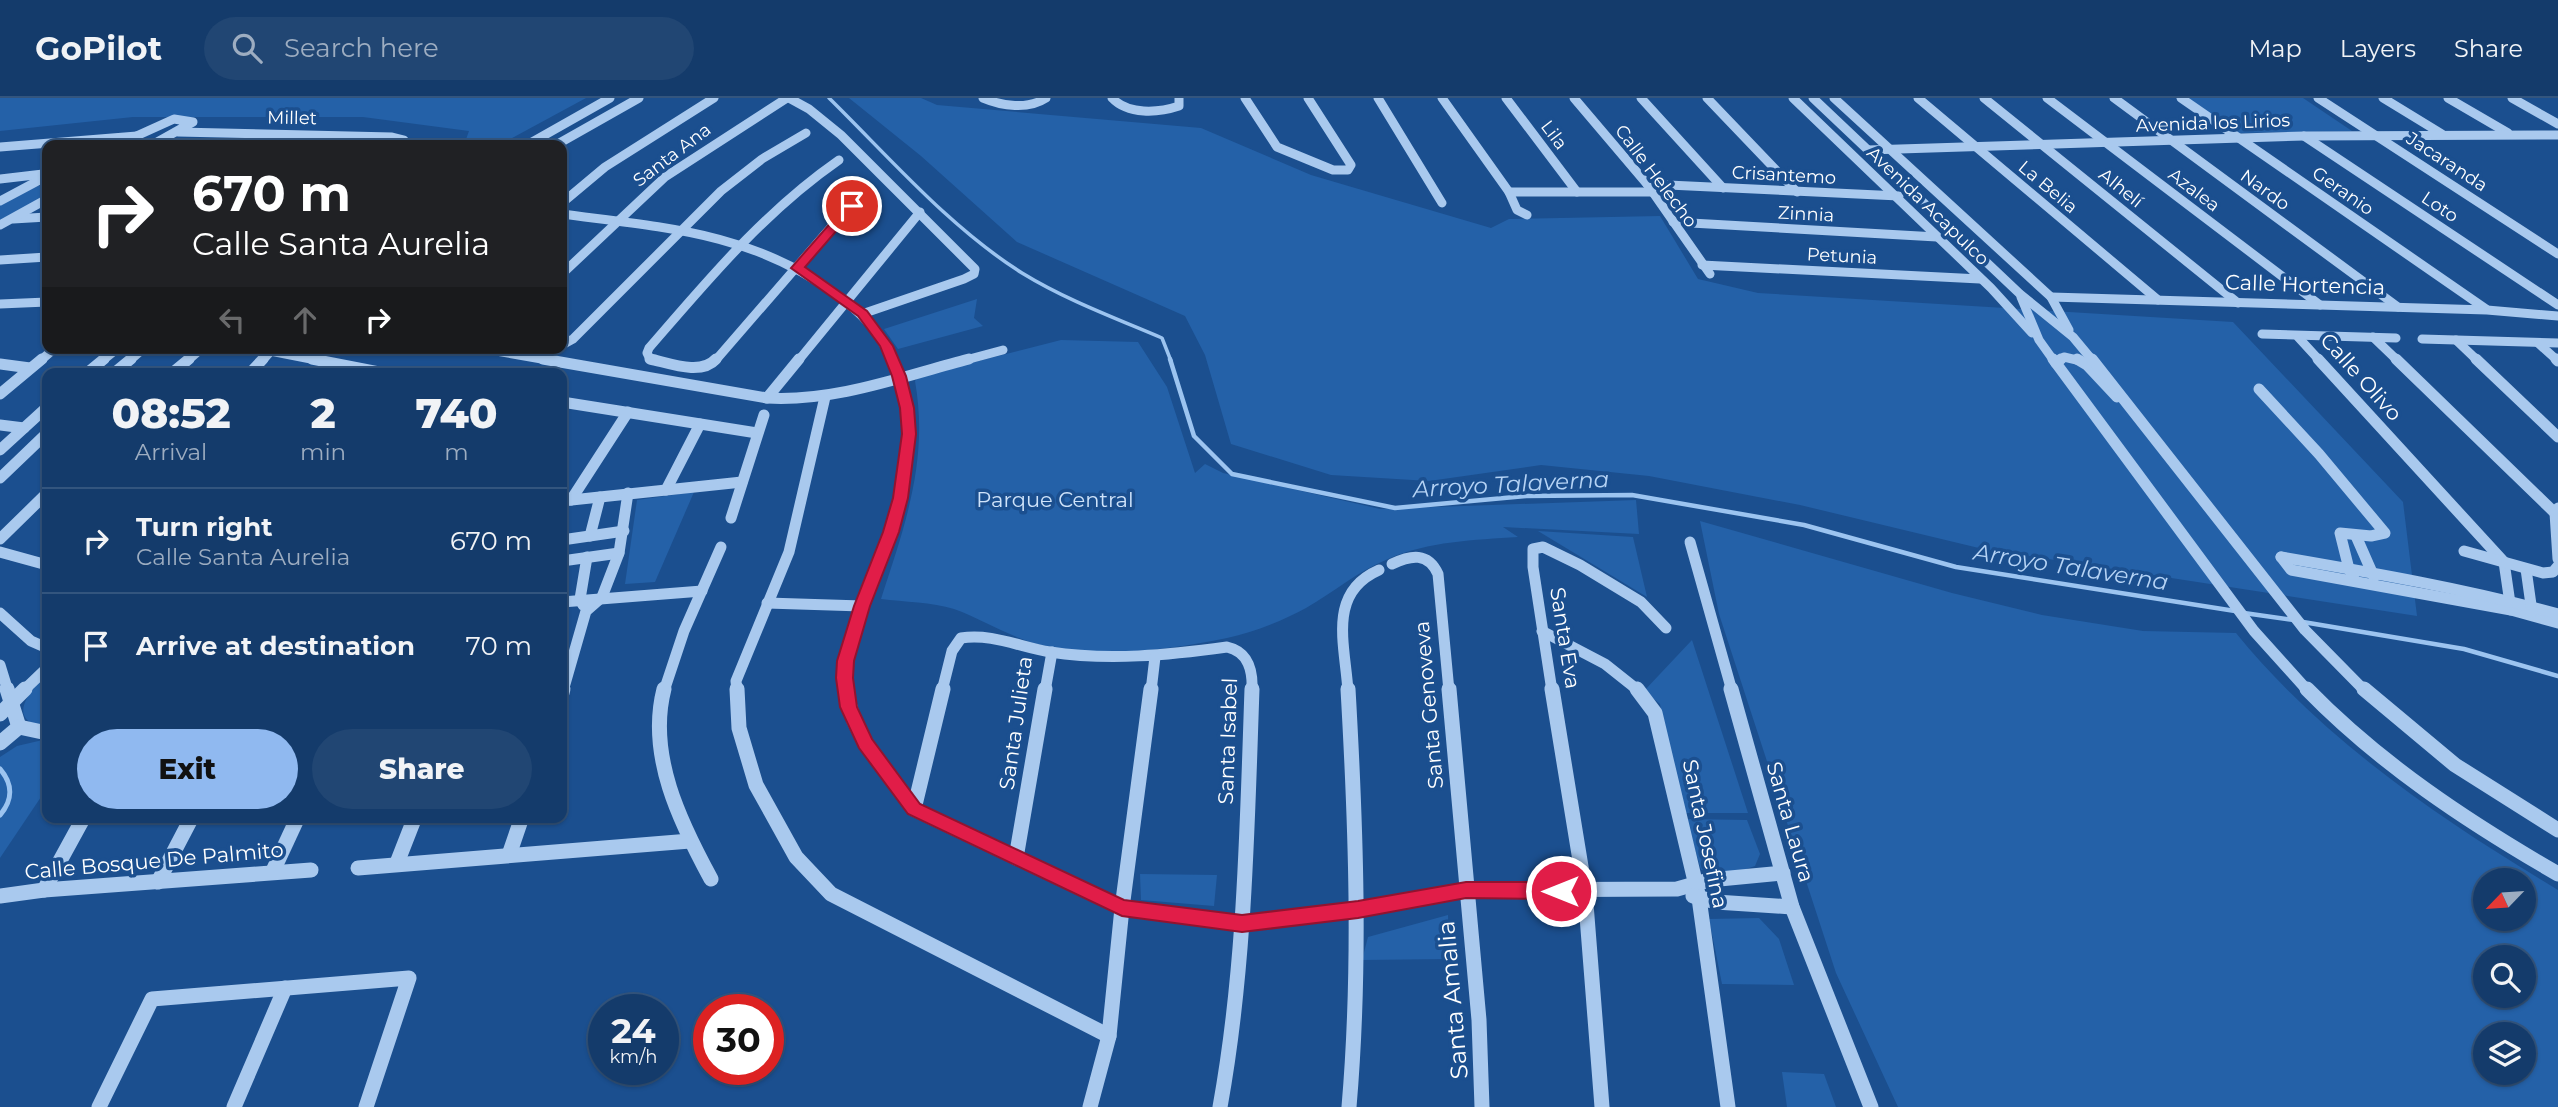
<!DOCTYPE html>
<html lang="en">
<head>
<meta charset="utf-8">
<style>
	body { margin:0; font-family:Montserrat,sans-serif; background:#214673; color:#f1f3f6; height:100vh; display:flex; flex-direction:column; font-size:26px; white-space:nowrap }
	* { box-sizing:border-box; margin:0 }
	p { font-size:23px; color:#9dadc1 }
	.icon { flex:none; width:38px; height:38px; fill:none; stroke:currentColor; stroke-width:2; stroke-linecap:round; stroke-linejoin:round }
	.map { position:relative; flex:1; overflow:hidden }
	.side { position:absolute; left:42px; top:270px; width:525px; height:455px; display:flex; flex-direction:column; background:#143b6b; border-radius:14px; box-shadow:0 2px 5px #0004,0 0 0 2px #33557e }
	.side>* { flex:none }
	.guide { position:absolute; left:42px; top:42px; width:525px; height:214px; border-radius:14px; box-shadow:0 2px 5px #0004,0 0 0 2px #33557e; background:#202124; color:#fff; overflow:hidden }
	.needle { width:46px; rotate:245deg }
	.buttons { position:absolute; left:2473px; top:770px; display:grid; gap:14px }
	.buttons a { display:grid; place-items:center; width:63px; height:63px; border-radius:50%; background:#143b6b; box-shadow:0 2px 5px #0004,0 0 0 2px #33557e; font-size:35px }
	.speed { position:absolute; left:588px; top:896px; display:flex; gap:14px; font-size:35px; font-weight:700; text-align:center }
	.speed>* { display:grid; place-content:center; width:91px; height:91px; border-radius:50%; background:#143b6b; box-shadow:0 2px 5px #0004,0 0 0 2px #33557e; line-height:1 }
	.speed small { font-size:18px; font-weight:400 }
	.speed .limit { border:10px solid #d22; background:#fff; color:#111 }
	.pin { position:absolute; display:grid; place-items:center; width:60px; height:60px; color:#fff; margin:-30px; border:4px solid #fff; border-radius:50%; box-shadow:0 2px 7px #0007 }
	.me { position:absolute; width:77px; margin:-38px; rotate:270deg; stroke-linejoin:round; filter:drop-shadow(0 0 5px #0008) }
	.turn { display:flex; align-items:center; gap:24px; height:147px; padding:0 35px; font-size:32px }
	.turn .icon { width:91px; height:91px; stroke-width:2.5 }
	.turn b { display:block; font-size:49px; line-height:60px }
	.lanes { display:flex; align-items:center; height:66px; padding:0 35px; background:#0003; justify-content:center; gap:35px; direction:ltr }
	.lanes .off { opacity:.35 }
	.eta { display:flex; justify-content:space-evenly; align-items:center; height:119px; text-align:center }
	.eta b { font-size:42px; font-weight:800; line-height:49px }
	.primary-button { display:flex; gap:14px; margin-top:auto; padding:14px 35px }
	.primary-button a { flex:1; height:80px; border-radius:42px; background:#90b9f0; color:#111; font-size:28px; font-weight:800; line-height:80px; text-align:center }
	.primary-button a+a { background:#214673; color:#f1f3f6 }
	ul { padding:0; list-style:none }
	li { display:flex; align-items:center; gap:21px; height:105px; padding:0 35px; border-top:2px solid #33557e }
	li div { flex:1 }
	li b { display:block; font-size:26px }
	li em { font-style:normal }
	header { display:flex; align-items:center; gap:42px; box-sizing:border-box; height:98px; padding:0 35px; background:#143b6b; border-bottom:2px solid #33557e }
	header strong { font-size:33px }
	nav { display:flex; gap:38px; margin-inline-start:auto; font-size:24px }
	.search { width:490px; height:63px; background:#214673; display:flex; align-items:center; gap:18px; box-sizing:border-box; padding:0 24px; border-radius:38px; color:#9dadc1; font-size:26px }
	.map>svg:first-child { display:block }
	.green { fill:#2461a8; fill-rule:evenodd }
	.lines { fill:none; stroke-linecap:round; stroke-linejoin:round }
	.stream-far2 { stroke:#9cc4f0; stroke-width:3.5 }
	.stream-far1 { stroke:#9cc4f0; stroke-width:4.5 }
	.stream { stroke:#9cc4f0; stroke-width:5 }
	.minor-far2 { stroke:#a9c9ee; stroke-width:9 }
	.minor-far1 { stroke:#a9c9ee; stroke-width:11 }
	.minor { stroke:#a9c9ee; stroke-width:15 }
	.route { fill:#e11d48; stroke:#92132f; stroke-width:2 }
	.labels { text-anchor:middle; stroke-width:7; stroke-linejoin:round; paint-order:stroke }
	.far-street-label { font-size:18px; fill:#fff; stroke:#1b4f8f }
	.street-label { font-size:21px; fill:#fff; stroke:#1b4f8f }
	.park-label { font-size:21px; fill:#cfe3fa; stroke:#1b4f8f }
	.water-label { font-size:23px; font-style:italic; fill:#b5d3f5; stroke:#1b4f8f }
	.near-street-label { font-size:24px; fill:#fff; stroke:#1b4f8f }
</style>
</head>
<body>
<header>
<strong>GoPilot</strong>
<div class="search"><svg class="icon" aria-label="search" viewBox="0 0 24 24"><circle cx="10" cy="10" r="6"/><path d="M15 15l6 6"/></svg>Search here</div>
<nav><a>Map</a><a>Layers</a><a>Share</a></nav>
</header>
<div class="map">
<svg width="2558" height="1009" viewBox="0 0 2558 1009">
	<rect width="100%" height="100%" fill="#1b4f8f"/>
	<g class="green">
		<path d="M0,0H586L499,47H464L469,33L363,19H133L0,33Z"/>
		<path d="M849,0H921L937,7L1201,30L1311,77L1491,130L1509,121L1660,118L1698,181L1758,195L2233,224L2403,404L2417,518L1983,451L1800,407L1649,378L1541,367L1429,383L1331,377L1231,346L1205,257L1185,218L1017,144L921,58Z"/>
		<path d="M2188,0H2303L2352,33L2237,35Z"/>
		<path d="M38,88H47V97L0,122V106Z"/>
		<path d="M977,201L974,220L983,228L898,251L884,231Z"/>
		<path d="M1061,242L1138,244L1167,289L1195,375L1205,366L1223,375L1380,411L1636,402L1639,436L1503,429L1518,439C1474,442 1429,443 1388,461C1358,473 1334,494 1306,510C1282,523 1254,534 1227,540C1170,552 1095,561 1037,546C1008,538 982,521 954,511C932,504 904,504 881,501C905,427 929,362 915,283L919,278Z"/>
		<path d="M694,394L655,484L625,486L637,402Z"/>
		<path d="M1700,423L1952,495L2042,517L2143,533L2236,535C2323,642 2440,721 2558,792V1009H1898L1836,875L1719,516ZM2485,782H2524V821H2485ZM2485,859H2524V898H2485ZM2485,936H2524V975H2485Z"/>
		<path d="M1538,433L1633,439L1647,499Z"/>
		<path d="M1692,542L1748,715H1680L1660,606L1644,593Z"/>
		<path d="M47,575V631C5,621 28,596 47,575Z"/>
		<path d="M47,641V690L0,760V659L17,648Z"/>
		<path d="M1686,721L1747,722L1760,756L1755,768L1737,774L1701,772Z"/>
		<path d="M1140,776L1217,777L1214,808L1141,802Z"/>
		<path d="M1448,817L1449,861L1362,862L1368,839Z"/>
		<path d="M1759,820L1779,841L1794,887L1722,886L1709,821Z"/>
		<path d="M1782,974L1824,976L1836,1009H1787Z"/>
	</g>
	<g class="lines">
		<path class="stream-far2" d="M829,0C890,60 949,129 1022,175C1066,202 1115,220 1162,240L1171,263"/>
		<g class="stream-far1">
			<path d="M1170,261L1194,338L1232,376L1395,410L1526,398L1632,397L1804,427L1956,469L2235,513"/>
			<path d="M2244,515L2294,522"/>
			<path d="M2303,524L2464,551L2558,578"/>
		</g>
		<path class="stream" d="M0,671C13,686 13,702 0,717"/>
		<g class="minor-far2">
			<path d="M789,0L809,11L841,37L975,171L974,176L964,181L862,216"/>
			<path d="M983,0C1002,8 1028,12 1046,0"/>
			<path d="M1112,0C1128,17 1158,15 1179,8V0"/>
			<path d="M1245,0L1277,49L1333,72H1348L1351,67L1308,0"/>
			<path d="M1378,0L1442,105"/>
			<path d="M1442,0L1509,94L1517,112L1527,117"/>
			<path d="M1506,0L1577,94"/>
			<path d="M1574,0L1647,86L1710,176"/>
			<path d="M1641,0L1723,90"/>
			<path d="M1707,0L1797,94"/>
			<path d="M1793,0L1991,190L2032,235"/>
			<path d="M1813,0L2020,196L2073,239L2093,263"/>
			<path d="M1834,0L2051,199L2069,232"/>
			<path d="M1918,0L2158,202"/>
			<path d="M1984,0L2238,205"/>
			<path d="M2047,0L2320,207"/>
			<path d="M2114,0L2398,209"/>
			<path d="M2181,0L2486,211"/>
			<path d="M2318,0L2558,156"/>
			<path d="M2383,0L2442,36"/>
			<path d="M2448,0L2508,35"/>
			<path d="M2512,0L2558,26"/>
			<path d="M178,34L392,39L404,42L400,47"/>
			<path d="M2304,38L2558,207"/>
			<path d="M132,40L174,21L193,24L152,47"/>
			<path d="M527,47L610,0"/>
			<path d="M556,47L639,0"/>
			<path d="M0,49L137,38"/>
			<path d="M1868,52L2304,38L2558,37"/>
			<path d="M0,81L43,76"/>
			<path d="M1647,86L1899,98"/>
			<path d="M1509,94H1652"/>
			<path d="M0,103L47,78"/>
			<path d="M562,105L605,69L714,0"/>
			<path d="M562,116C660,129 752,134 834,195C860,214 880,233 892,263"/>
			<path d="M13,121L47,119"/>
			<path d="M1673,124L1937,139"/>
			<path d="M0,127L47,101"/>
			<path d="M0,162L47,159"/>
			<path d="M1702,167L1980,181"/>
			<path d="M562,176L665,79L787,0"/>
			<path d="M2021,199L2039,242L2054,263"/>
			<path d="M2051,199L2487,212L2558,218"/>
			<path d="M0,206L47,204"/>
			<path d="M2262,236L2396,240"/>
			<path d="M2298,239L2320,263"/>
			<path d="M2373,239L2398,263"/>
			<path d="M2422,241L2558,245"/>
			<path d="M2456,242L2478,263"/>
			<path d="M2538,245L2558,263"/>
			<path d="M562,247L573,241L721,93L762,61L806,35"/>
			<path d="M255,250L321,263"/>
			<path d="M479,250L553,263"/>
			<path d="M40,263L55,250"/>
			<path d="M102,263L118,250"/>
			<path d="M129,263L144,250"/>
			<path d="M187,263L202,250"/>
			<path d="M262,263L271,253"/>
			<path d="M659,263L650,261L647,255L649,250C708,182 764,114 839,62"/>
			<path d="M715,263L839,120L871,94"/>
			<path d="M798,263L920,114"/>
			<path d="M962,263L1003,252"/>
			<path d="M2059,263L2064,259L2081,263"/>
		</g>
		<g class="minor-far1">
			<path d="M312,261L384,275"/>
			<path d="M543,261L767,300C836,304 903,278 969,261"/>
			<path d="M650,261C669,265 701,278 716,261"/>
			<path d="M2053,261L2254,533L2308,593"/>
			<path d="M2077,261L2087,267L2117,299"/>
			<path d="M2092,261L2305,532L2365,593"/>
			<path d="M2318,261L2504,464L2511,512"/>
			<path d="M2396,261L2555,415"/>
			<path d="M2476,261L2558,339"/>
			<path d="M2556,261L2558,263"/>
			<path d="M2056,265L2061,261"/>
			<path d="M0,266L30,270"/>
			<path d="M87,275L104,261"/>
			<path d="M114,275L131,261"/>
			<path d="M172,275L189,261"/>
			<path d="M250,275L263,261"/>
			<path d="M2259,291L2319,356L2385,435L2371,438L2340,435L2349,471L2355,483"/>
			<path d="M0,296L42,261"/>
			<path d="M767,300L799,261"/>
			<path d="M562,304L757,335"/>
			<path d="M0,327L24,330"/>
			<path d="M0,352L47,309"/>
			<path d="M0,380L47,335"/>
			<path d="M666,392L700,326"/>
			<path d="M571,402L628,314"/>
			<path d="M562,403L742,384"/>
			<path d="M2558,410L2555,415L2558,461"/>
			<path d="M731,420L764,317"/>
			<path d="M590,438L600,399"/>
			<path d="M2356,438L2374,479"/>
			<path d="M0,441L47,395"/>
			<path d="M562,442L624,433"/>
			<path d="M1690,444L1732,593"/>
			<path d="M2464,453L2543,475L2553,474L2558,468"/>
			<path d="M0,454L47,467"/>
			<path d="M2281,459L2291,472L2511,512L2558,525"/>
			<path d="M2281,459C2374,475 2467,491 2558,516"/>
			<path d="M562,463L619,455"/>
			<path d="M1392,466C1411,457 1428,454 1438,476L1449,593"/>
			<path d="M2526,471L2532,514"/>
			<path d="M562,504L702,493"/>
			<path d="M767,505L862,508"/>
			<path d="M583,507L580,501L587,459"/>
			<path d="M0,515L31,543L47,550"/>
			<path d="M1542,533L1605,566L1639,593"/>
			<path d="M0,567L8,593"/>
			<path d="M23,593L47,570"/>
			<path d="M563,593L586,513L602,499L619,455L628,395"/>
			<path d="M664,593L684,533L721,449"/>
			<path d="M737,593L736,583L789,454L825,299"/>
			<path d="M845,593C847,536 873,488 891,434C910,378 916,316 892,261"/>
			<path d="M942,593L952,553L961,540C991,535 1020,549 1050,554C1109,563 1169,557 1227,549C1249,554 1253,573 1252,593"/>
			<path d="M1045,593L1052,554"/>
			<path d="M1151,593L1155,559"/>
			<path d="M1348,593C1345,546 1327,495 1379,472"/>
			<path d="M1552,593L1533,469V451L1543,449L1580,467L1641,504L1666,530"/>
		</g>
		<g class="minor">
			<path d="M7,591L19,629"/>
			<path d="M664,591C647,657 680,724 711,781"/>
			<path d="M737,591L739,630L756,687L796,759L831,796L1109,938"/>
			<path d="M845,591L854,623L865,645L914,711L1122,810L1242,826L1358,811L1466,792L1677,791L1709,782L1783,775"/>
			<path d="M1348,591C1356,731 1361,869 1349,1009"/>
			<path d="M1449,591L1479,922L1482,1009"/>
			<path d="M1552,591L1585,793L1602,1009"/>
			<path d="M1637,591L1655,615L1699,800L1728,1009"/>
			<path d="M1731,591L1792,809L1871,1009"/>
			<path d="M2307,591C2380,666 2468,724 2558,776"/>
			<path d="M2364,591L2455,667L2558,732"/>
			<path d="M562,595L563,591"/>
			<path d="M0,616L25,591"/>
			<path d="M19,629L47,635"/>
			<path d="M0,645L19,629"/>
			<path d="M914,711L943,591"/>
			<path d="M509,757L522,719"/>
			<path d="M1016,760L1045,591"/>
			<path d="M397,765L415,719"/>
			<path d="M358,770L690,743"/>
			<path d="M273,773L298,719"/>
			<path d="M158,784L192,719"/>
			<path d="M44,792L84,719"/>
			<path d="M0,798L44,792L311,772"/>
			<path d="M1693,798L1716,804L1792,809"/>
			<path d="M99,1009L152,901L409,880L366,1009"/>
			<path d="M234,1009L285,890"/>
			<path d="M1090,1009L1109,938L1122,810L1151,591"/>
			<path d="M1220,1009C1245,871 1247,731 1252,591"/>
		</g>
	</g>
	<path class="route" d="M848,105L858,108L805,169L867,213L893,248L906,278L914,310L916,336L908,400L899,434L870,508L854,563L853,580L857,609L872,641L920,706L1124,802L1242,817L1358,803L1466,784H1561L1568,787L1570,793L1568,798L1561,801L1466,800L1358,820L1242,834L1122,818L908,716L859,650L840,609L836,580L837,563L854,508L883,434L893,400L902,336L900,310L892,278L880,248L858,218L791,170Z"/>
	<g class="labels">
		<g class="far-street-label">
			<text transform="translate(292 20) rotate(1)" y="6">Millet</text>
			<text transform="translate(2213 25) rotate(-2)" y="6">Avenida los Lirios</text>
			<text transform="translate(1554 37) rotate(53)" y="6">Lila</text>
			<text transform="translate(672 57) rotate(-37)" y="6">Santa Ana</text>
			<text transform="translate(2447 64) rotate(33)" y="6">Jacaranda</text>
			<text transform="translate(1784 77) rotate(3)" y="6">Crisantemo</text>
			<text transform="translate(1656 78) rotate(53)" y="6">Calle Helecho</text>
			<text transform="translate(2048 89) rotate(40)" y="6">La Belia</text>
			<text transform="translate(2121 90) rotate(39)" y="6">Alhelí</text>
			<text transform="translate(2194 92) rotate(37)" y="6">Azalea</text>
			<text transform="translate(2265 92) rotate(36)" y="6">Nardo</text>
			<text transform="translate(2343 93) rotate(35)" y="6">Geranio</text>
			<text transform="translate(1928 108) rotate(44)" y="6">Avenida Acapulco</text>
			<text transform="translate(2440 109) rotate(34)" y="6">Loto</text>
			<text transform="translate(1806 116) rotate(3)" y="6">Zinnia</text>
			<text transform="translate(1842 158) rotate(3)" y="6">Petunia</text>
		</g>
		<g class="street-label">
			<text transform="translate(2305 187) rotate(2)" y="7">Calle Hortencia</text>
			<text transform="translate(2361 279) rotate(48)" y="7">Calle Olivo</text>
			<text transform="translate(1565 540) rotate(81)" y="7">Santa Eva</text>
			<text transform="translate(1429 607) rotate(-95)" y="7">Santa Genoveva</text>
			<text transform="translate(1016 625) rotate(-82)" y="7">Santa Julieta</text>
			<text transform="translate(1228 643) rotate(-88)" y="7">Santa Isabel</text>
			<text transform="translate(1790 724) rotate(74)" y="7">Santa Laura</text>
			<text transform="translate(1705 736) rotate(78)" y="7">Santa Josefina</text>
			<text transform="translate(154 763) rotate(-5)" y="7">Calle Bosque De Palmito</text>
		</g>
		<g class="park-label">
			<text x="1055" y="409">Parque Central</text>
		</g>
		<g class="water-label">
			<text transform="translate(1511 386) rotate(-3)" y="8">Arroyo Talaverna</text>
			<text transform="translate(2071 469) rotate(9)" y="8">Arroyo Talaverna</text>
		</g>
		<g class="near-street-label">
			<text transform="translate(1453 902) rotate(-95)" y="8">Santa Amalia</text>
		</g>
	</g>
</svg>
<div class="buttons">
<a><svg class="needle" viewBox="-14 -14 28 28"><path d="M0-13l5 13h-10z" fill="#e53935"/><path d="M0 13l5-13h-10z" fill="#9dadc1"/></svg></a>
<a><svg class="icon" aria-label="search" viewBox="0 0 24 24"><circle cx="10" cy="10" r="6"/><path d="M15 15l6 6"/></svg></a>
<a><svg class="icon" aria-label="layers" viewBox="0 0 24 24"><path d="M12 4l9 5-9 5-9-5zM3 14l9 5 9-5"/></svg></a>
</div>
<div class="speed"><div>24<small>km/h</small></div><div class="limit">30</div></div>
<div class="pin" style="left:852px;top:108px;background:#d93025"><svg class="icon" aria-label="arrive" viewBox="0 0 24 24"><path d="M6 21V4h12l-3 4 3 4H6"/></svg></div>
<svg class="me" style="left:1561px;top:793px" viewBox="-20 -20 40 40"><circle r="17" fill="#e11d48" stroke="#fff" stroke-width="3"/><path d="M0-11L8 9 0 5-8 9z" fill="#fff"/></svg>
<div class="guide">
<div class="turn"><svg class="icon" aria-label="right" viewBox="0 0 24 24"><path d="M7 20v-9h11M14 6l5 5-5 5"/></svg><div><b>670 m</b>Calle Santa Aurelia</div></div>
<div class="lanes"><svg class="icon off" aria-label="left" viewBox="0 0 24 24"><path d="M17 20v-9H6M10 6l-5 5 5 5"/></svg><svg class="icon off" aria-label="ahead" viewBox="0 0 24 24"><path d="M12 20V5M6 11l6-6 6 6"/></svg><svg class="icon" aria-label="right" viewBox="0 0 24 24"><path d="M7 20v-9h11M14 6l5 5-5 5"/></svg></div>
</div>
<section class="side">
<div class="eta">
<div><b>08:52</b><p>Arrival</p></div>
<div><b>2</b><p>min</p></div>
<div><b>740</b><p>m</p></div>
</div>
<ul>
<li><svg class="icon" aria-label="right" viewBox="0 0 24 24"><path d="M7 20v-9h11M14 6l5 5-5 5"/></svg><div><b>Turn right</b><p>Calle Santa Aurelia</p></div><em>670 m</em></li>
<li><svg class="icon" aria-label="arrive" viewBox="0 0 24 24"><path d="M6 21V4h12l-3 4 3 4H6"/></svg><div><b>Arrive at destination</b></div><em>70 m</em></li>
</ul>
<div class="primary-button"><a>Exit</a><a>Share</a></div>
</section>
</div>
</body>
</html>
